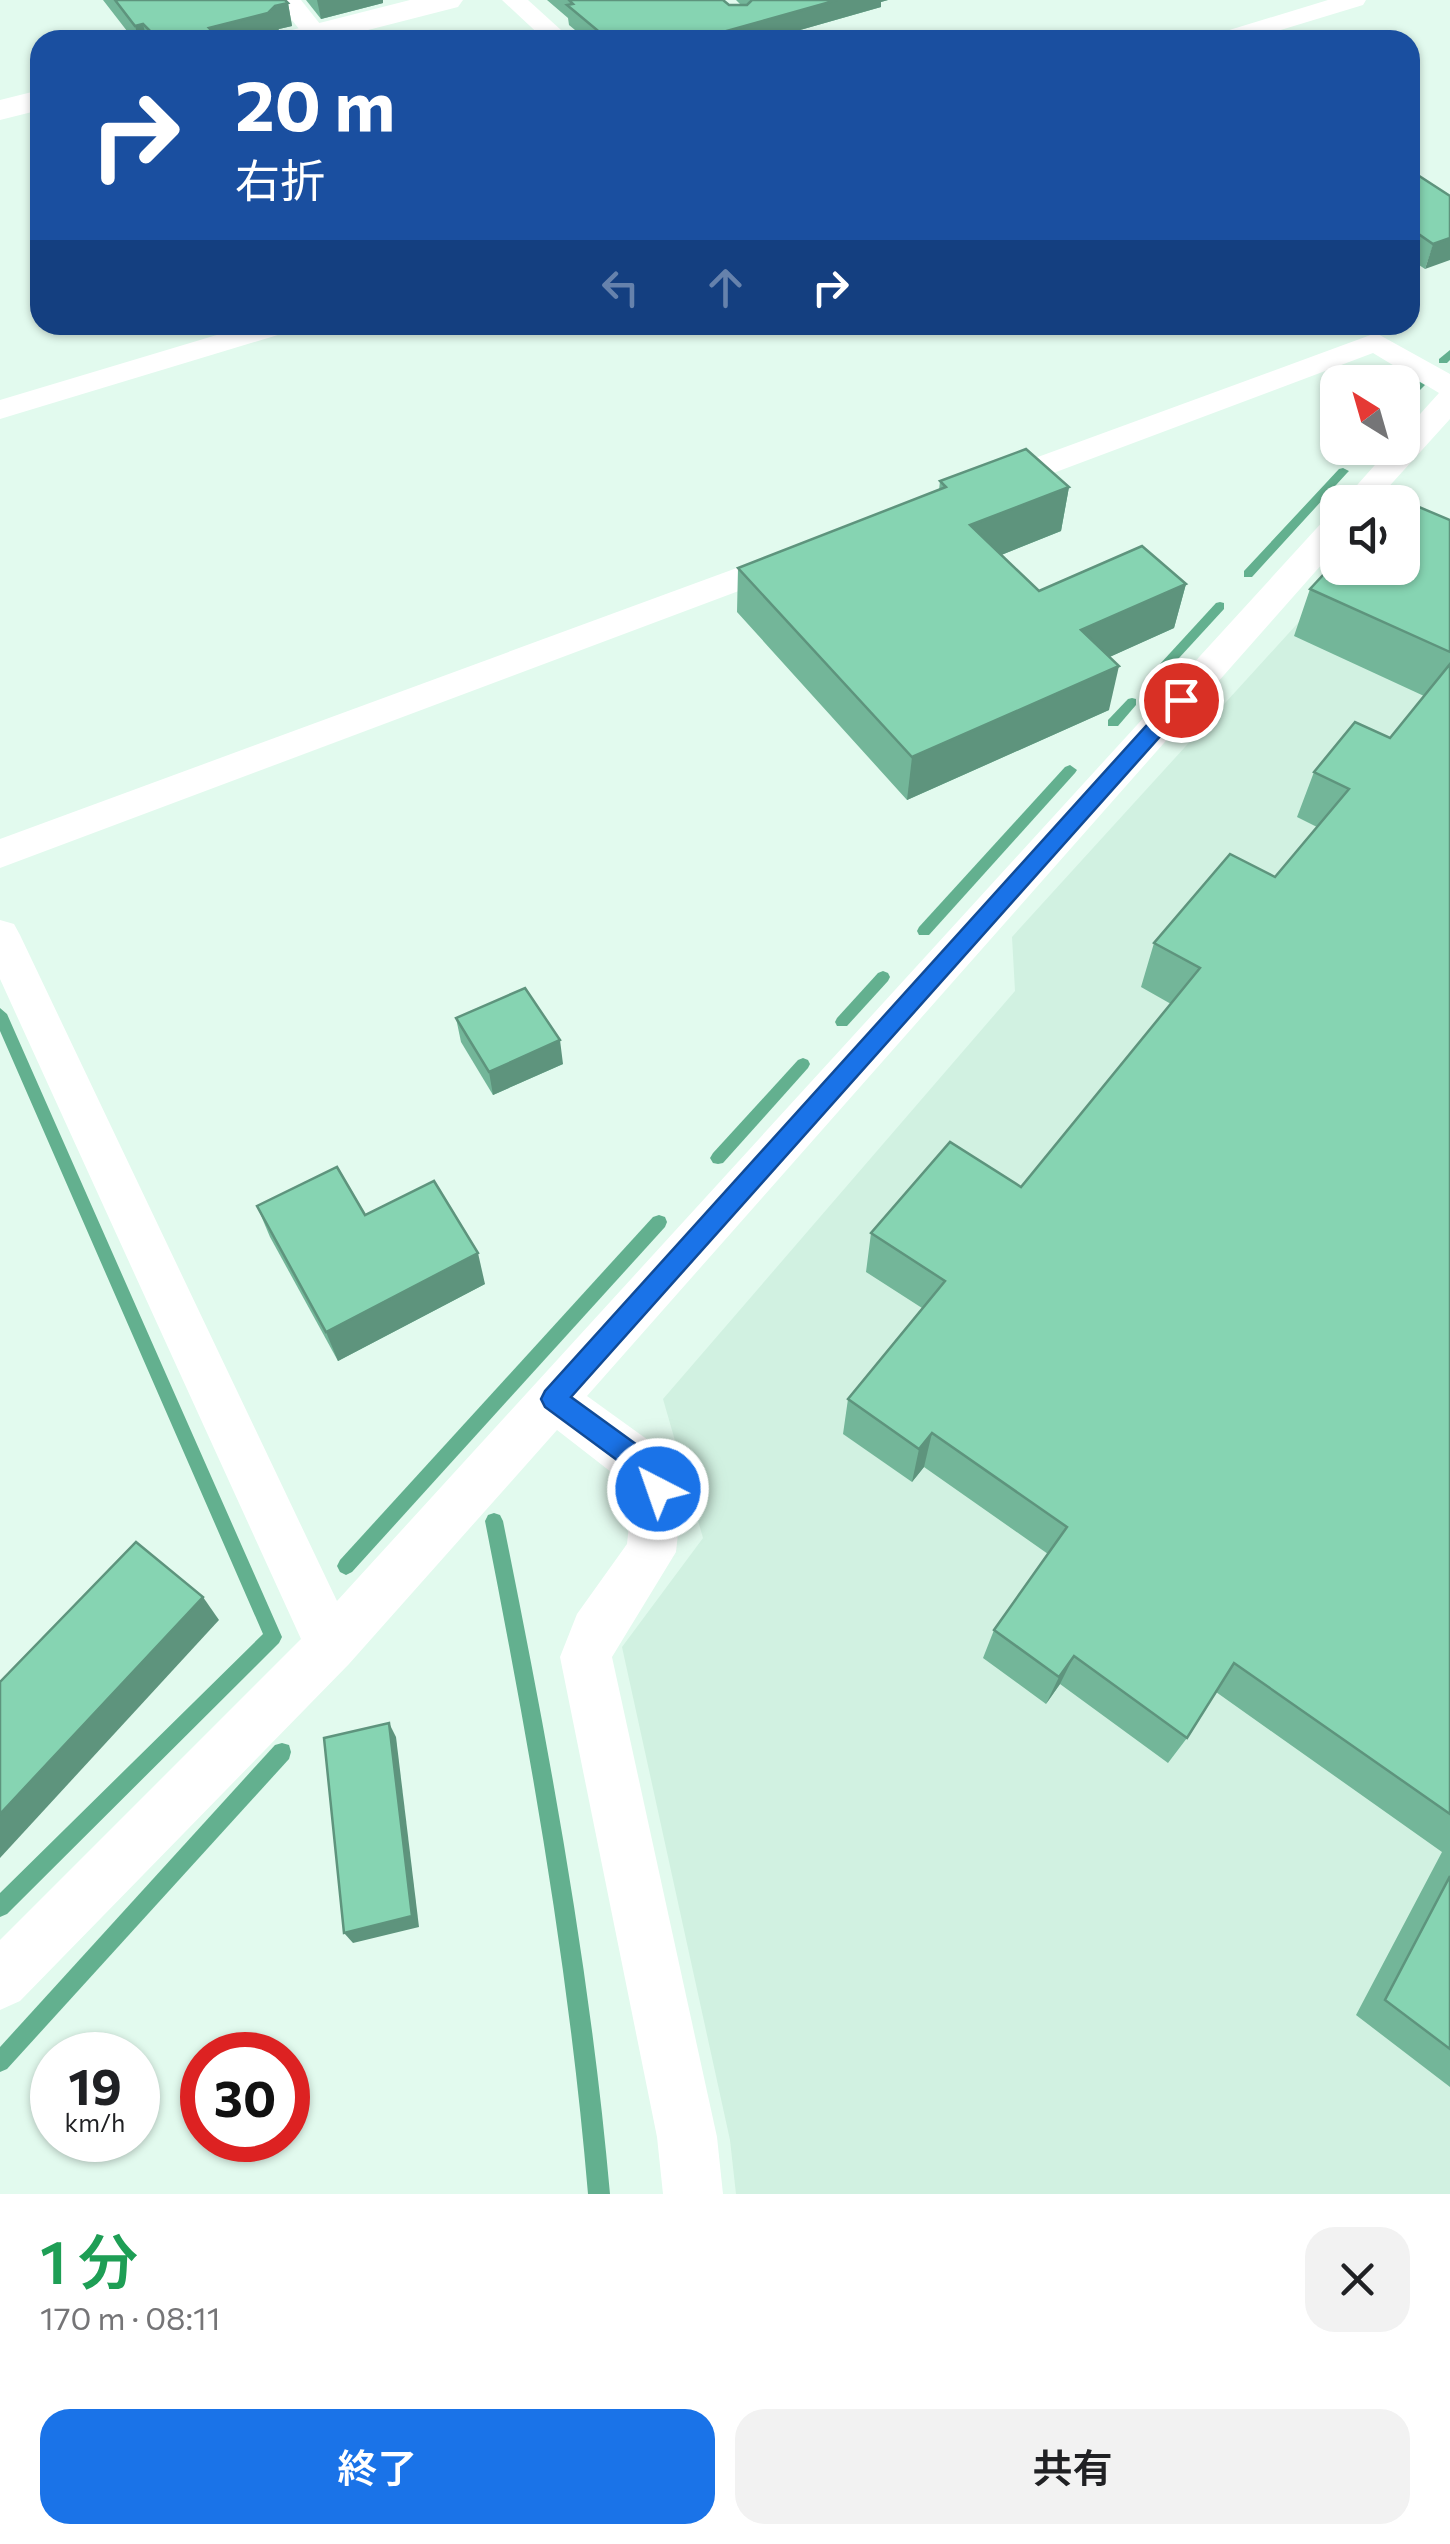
<!DOCTYPE html>
<html lang="ja">
<head>
<meta charset="utf-8">
<style>
	body { margin:0; font-family:Commissioner,"Noto Sans JP",sans-serif; background:#f2f2f2; color:#202124; height:100vh; display:flex; flex-direction:column; font-size:38px; white-space:nowrap }
	* { box-sizing:border-box; margin:0 }
	p { font-size:32px; color:#757577 }
	.icon { flex:none; width:55px; height:55px; fill:none; stroke:currentColor; stroke-width:2; stroke-linecap:round; stroke-linejoin:round }
	.map { position:relative; height:2194px; overflow:hidden }
	.panel { display:flex; flex-direction:column; background:#fff; flex:1 }
	.panel>* { flex:none }
	.banner { position:absolute; left:30px; top:30px; width:1390px; height:305px; border-radius:30px; box-shadow:0 2px 8px #0004; background:#1a4fa0; color:#fff; overflow:hidden }
	.needle { width:65px; rotate:323deg }
	.tools { position:absolute; left:1320px; top:365px; display:grid; gap:20px }
	.tools a { display:grid; place-items:center; width:100px; height:100px; border-radius:20px; background:#fff; box-shadow:0 2px 8px #0004; font-size:50px }
	.speed { position:absolute; left:30px; top:2032px; display:flex; gap:20px; font-size:50px; font-weight:700; text-align:center }
	.speed>* { display:grid; place-content:center; width:130px; height:130px; border-radius:50%; background:#fff; box-shadow:0 2px 8px #0004; line-height:1 }
	.speed small { font-size:25px; font-weight:400 }
	.speed .limit { border:15px solid #d22; background:#fff; color:#111 }
	.pin { position:absolute; display:grid; place-items:center; width:85px; height:85px; color:#fff; margin:-42px; border:5px solid #fff; border-radius:50%; box-shadow:0 2px 10px #0007 }
	.me { position:absolute; width:110px; margin:-55px; rotate:319deg; stroke-linejoin:round; filter:drop-shadow(0 0 8px #0008) }
	.turn { display:flex; align-items:center; gap:35px; height:210px; padding:0 40px; font-size:45px }
	.turn .icon { width:130px; height:130px; stroke-width:2.5 }
	.turn b { display:block; font-size:70px; line-height:85px }
	.lanes { display:flex; align-items:center; height:95px; padding:0 40px; background:#0003; justify-content:center; gap:50px; direction:ltr }
	.lanes .off { opacity:.35 }
	.round { display:grid; place-items:center; flex:none; width:105px; height:105px; border-radius:30px; background:#f2f2f2 }
	.summary { display:flex; align-items:center; justify-content:space-between; height:170px; padding:0 40px }
	h1 { font-size:60px; font-weight:600; line-height:75px; color:#1e9e55 }
	.button { display:flex; gap:20px; margin-top:auto; padding:20px 40px }
	.button a { flex:1; height:115px; border-radius:30px; background:#1a73e8; color:#fff; font-size:40px; font-weight:600; line-height:115px; text-align:center }
	.button a+a { background:#f2f2f2; color:#202124 }
	.map>svg:first-child { display:block }
	.built { fill:#d1f1e1 }
	.lines { fill:none; stroke-linecap:round; stroke-linejoin:round }
	.stream { fill:#63b08f; fill-rule:evenodd }
	.street { fill:#fff; fill-rule:evenodd }
	.secondary { fill:#fff; fill-rule:evenodd }
	.wall { fill:#73b699 }
	.shaded-wall { fill:#5e947d }
	.building { fill:#86d4b2; stroke:#5e947d; stroke-width:2.5 }
	.route { fill:#1a73e8; stroke:#114b97; stroke-width:2.5 }
</style>
</head>
<body>
<div class="map">
<svg width="1450" height="2194" viewBox="0 0 1450 2194">
	<rect width="100%" height="100%" fill="#e2faee"/>
	<path class="built" d="M1450,564V2194H736L730,2140L622,1647L703,1538L663,1399L1015,991L1012,937L1348,568Z"/>
	<g class="lines">
		<g class="stream">
			<path d="M1450,350V360L1447,363H1439V359Z"/>
			<path d="M1420,382L1425,385L1402,408V398L1416,383Z"/>
			<path d="M1358,448H1370L1358,457L1352,454Z"/>
			<path d="M1343,468L1349,471L1347,473L1252,577H1244V571L1339,469Z"/>
			<path d="M1220,602L1224,603V609L1168,670H1160V664L1216,603Z"/>
			<path d="M1132,698L1136,699V705L1118,726H1108V720L1128,699Z"/>
			<path d="M1070,765L1077,770L1075,773L929,935H919L917,931L919,927L1065,767Z"/>
			<path d="M883,971L888,973L890,977L888,981L847,1026H837L835,1022L837,1018L878,973Z"/>
			<path d="M0,1008L7,1014L282,1637L279,1643L7,1914L0,1917V1893L263,1634L0,1031Z"/>
			<path d="M803,1058L808,1060L810,1064L808,1068L723,1163L718,1164L713,1163L710,1158L713,1153L798,1060Z"/>
			<path d="M659,1215L665,1217L667,1222L665,1227L352,1572L346,1575L340,1572L337,1566L340,1560L653,1217Z"/>
			<path d="M494,1513L500,1515L503,1521C548,1744 590,1967 610,2194H588C569,1967 529,1744 485,1521L488,1515Z"/>
			<path d="M282,1743L289,1745L291,1752L289,1759L7,2069L0,2072V2047L275,1745Z"/>
		</g>
		<g class="street">
			<path d="M276,0H301L328,34L325,39H307Z"/>
			<path d="M502,0H528L572,40H545Z"/>
			<path d="M1328,0H1366L1363,5L1248,40H1210L1213,35Z"/>
			<path d="M250,325H296L291,331L0,419V400Z"/>
			<path d="M1376,333L1450,374V419L1375,502H1342L1390,448H1402V434L1439,393L1373,353L1000,493H978L973,486L978,479Z"/>
			<path d="M1338,515V546L587,1396L666,1453L683,1489L676,1552L612,1657L717,2137L723,2194H663L657,2137L560,1657L577,1614L627,1544L633,1489L557,1430L349,1664L20,2001L0,2010V1940L301,1639L0,979V920L14,924L20,935L337,1601L1326,518Z"/>
			<path d="M791,548L803,551L808,559L803,567L0,868V839Z"/>
		</g>
		<g class="secondary">
			<path d="M410,0H463L458,7L329,40H275L280,33Z"/>
			<path d="M40,90V110L0,120V100Z"/>
		</g>
	</g>
	<g class="wall">
		<path d="M103,0H285L288,3L292,26L279,29L273,37L259,40H134Z"/>
		<path d="M306,0H383V3L321,19Z"/>
		<path d="M547,0H723L729,5H741L736,0H888L881,2V7L765,40H587L569,25L568,18Z"/>
		<path d="M1410,170L1450,196L1425,269L1410,259Z"/>
		<path d="M940,481L1069,487L1061,531L1001,555L1039,591L1186,584L1174,628L1109,657V710L907,800L737,612L738,568L939,490Z"/>
		<path d="M1450,520V2087L1356,2015L1442,1852L1216,1692L1187,1738L1168,1763L1060,1684L1046,1704L983,1658L994,1630L1048,1554L924,1467L912,1482L843,1434L848,1399L922,1308L866,1272L871,1233L1021,1187L1171,1004L1141,987L1154,943L1275,877L1317,827L1297,817L1314,772L1390,738L1424,696L1294,636L1310,589Z"/>
		<path d="M456,1018L563,1064L493,1095L461,1042Z"/>
		<path d="M257,1206L365,1215L485,1284L338,1361L270,1237Z"/>
	</g>
	<g class="shaded-wall">
		<path d="M317,0H383V3L321,19Z"/>
		<path d="M837,0H888L881,2V7L765,40H698Z"/>
		<path d="M288,3L292,26L279,29L273,37L259,40H211L209,28Z"/>
		<path d="M143,24L147,40H139L135,26Z"/>
		<path d="M1450,238V260L1425,269L1433,244Z"/>
		<path d="M1069,487L1061,531L964,570L970,525Z"/>
		<path d="M1186,584L1174,628L1072,674L1081,630Z"/>
		<path d="M1119,666L1109,710L907,800L912,757Z"/>
		<path d="M560,1040L563,1064L493,1095L489,1072Z"/>
		<path d="M478,1253L485,1284L338,1361L326,1332Z"/>
		<path d="M932,1433L924,1467L912,1482L919,1449Z"/>
		<path d="M203,1597L219,1620L0,1858V1814Z"/>
		<path d="M1074,1656L1060,1684L1046,1704L1059,1677Z"/>
		<path d="M389,1723L396,1737L419,1927L353,1943L344,1933Z"/>
	</g>
	<g class="building">
		<path d="M115,0H285L288,3L275,6L268,13L209,28L221,40H159L143,24L135,26Z"/>
		<path d="M569,0H723L729,5H747L752,0H837L698,39L694,36L680,40H609L567,5L573,4Z"/>
		<path d="M1410,170L1450,196V238L1433,244L1410,228Z"/>
		<path d="M1026,449L1069,487L970,525L1039,591L1142,546L1186,584L1081,630L1119,666L912,757L738,568L946,487L940,481Z"/>
		<path d="M1395,497L1450,520V652L1310,589L1338,559V568H1402V502H1390Z"/>
		<path d="M1450,664V1814L1234,1663L1187,1738L1074,1656L1059,1677L994,1630L1067,1527L932,1433L919,1449L848,1399L945,1281L871,1233L950,1142L1021,1187L1200,968L1154,943L1230,854L1275,877L1349,789L1314,772L1355,722L1390,738Z"/>
		<path d="M525,988L560,1040L489,1072L456,1018Z"/>
		<path d="M337,1167L365,1215L434,1181L478,1253L326,1332L257,1206Z"/>
		<path d="M136,1542L203,1597L0,1814V1682Z"/>
		<path d="M389,1723L412,1916L344,1933L324,1738Z"/>
		<path d="M1450,1876V2049L1385,2000Z"/>
	</g>
	<path class="route" d="M1181,693L1190,700L1188,705L571,1397L658,1460L671,1489L667,1498L658,1501L649,1498L640,1477L545,1407L541,1399L545,1391L1174,695Z"/>
</svg>
<div class="tools">
<a><svg class="needle" viewBox="-14 -14 28 28"><path d="M0-13l5 13h-10z" fill="#e53935"/><path d="M0 13l5-13h-10z" fill="#757577"/></svg></a>
<a><svg class="icon" aria-label="sound" viewBox="0 0 24 24"><path d="M4 9h4l5-4v14l-5-4H4zM17 9q2 3 0 6"/></svg></a>
</div>
<div class="speed"><div>19<small>km/h</small></div><div class="limit">30</div></div>
<div class="pin" style="left:1181px;top:700px;background:#d93025"><svg class="icon" aria-label="arrive" viewBox="0 0 24 24"><path d="M6 21V4h12l-3 4 3 4H6"/></svg></div>
<svg class="me" style="left:658px;top:1489px" viewBox="-20 -20 40 40"><circle r="17" fill="#1a73e8" stroke="#fff" stroke-width="3"/><path d="M0-11L8 9 0 5-8 9z" fill="#fff"/></svg>
<div class="banner">
<div class="turn"><svg class="icon" aria-label="right" viewBox="0 0 24 24"><path d="M7 20v-9h11M14 6l5 5-5 5"/></svg><div><b>20 m</b>右折</div></div>
<div class="lanes"><svg class="icon off" aria-label="left" viewBox="0 0 24 24"><path d="M17 20v-9H6M10 6l-5 5 5 5"/></svg><svg class="icon off" aria-label="ahead" viewBox="0 0 24 24"><path d="M12 20V5M6 11l6-6 6 6"/></svg><svg class="icon" aria-label="right" viewBox="0 0 24 24"><path d="M7 20v-9h11M14 6l5 5-5 5"/></svg></div>
</div>
</div>
<section class="panel">
<div class="summary"><div><h1>1 分</h1><p>170 m · 08:11</p></div><a class="round"><svg class="icon" aria-label="close" viewBox="0 0 24 24"><path d="M6 6l12 12M18 6L6 18"/></svg></a></div>
<div class="button"><a>終了</a><a>共有</a></div>
</section>
</body>
</html>
